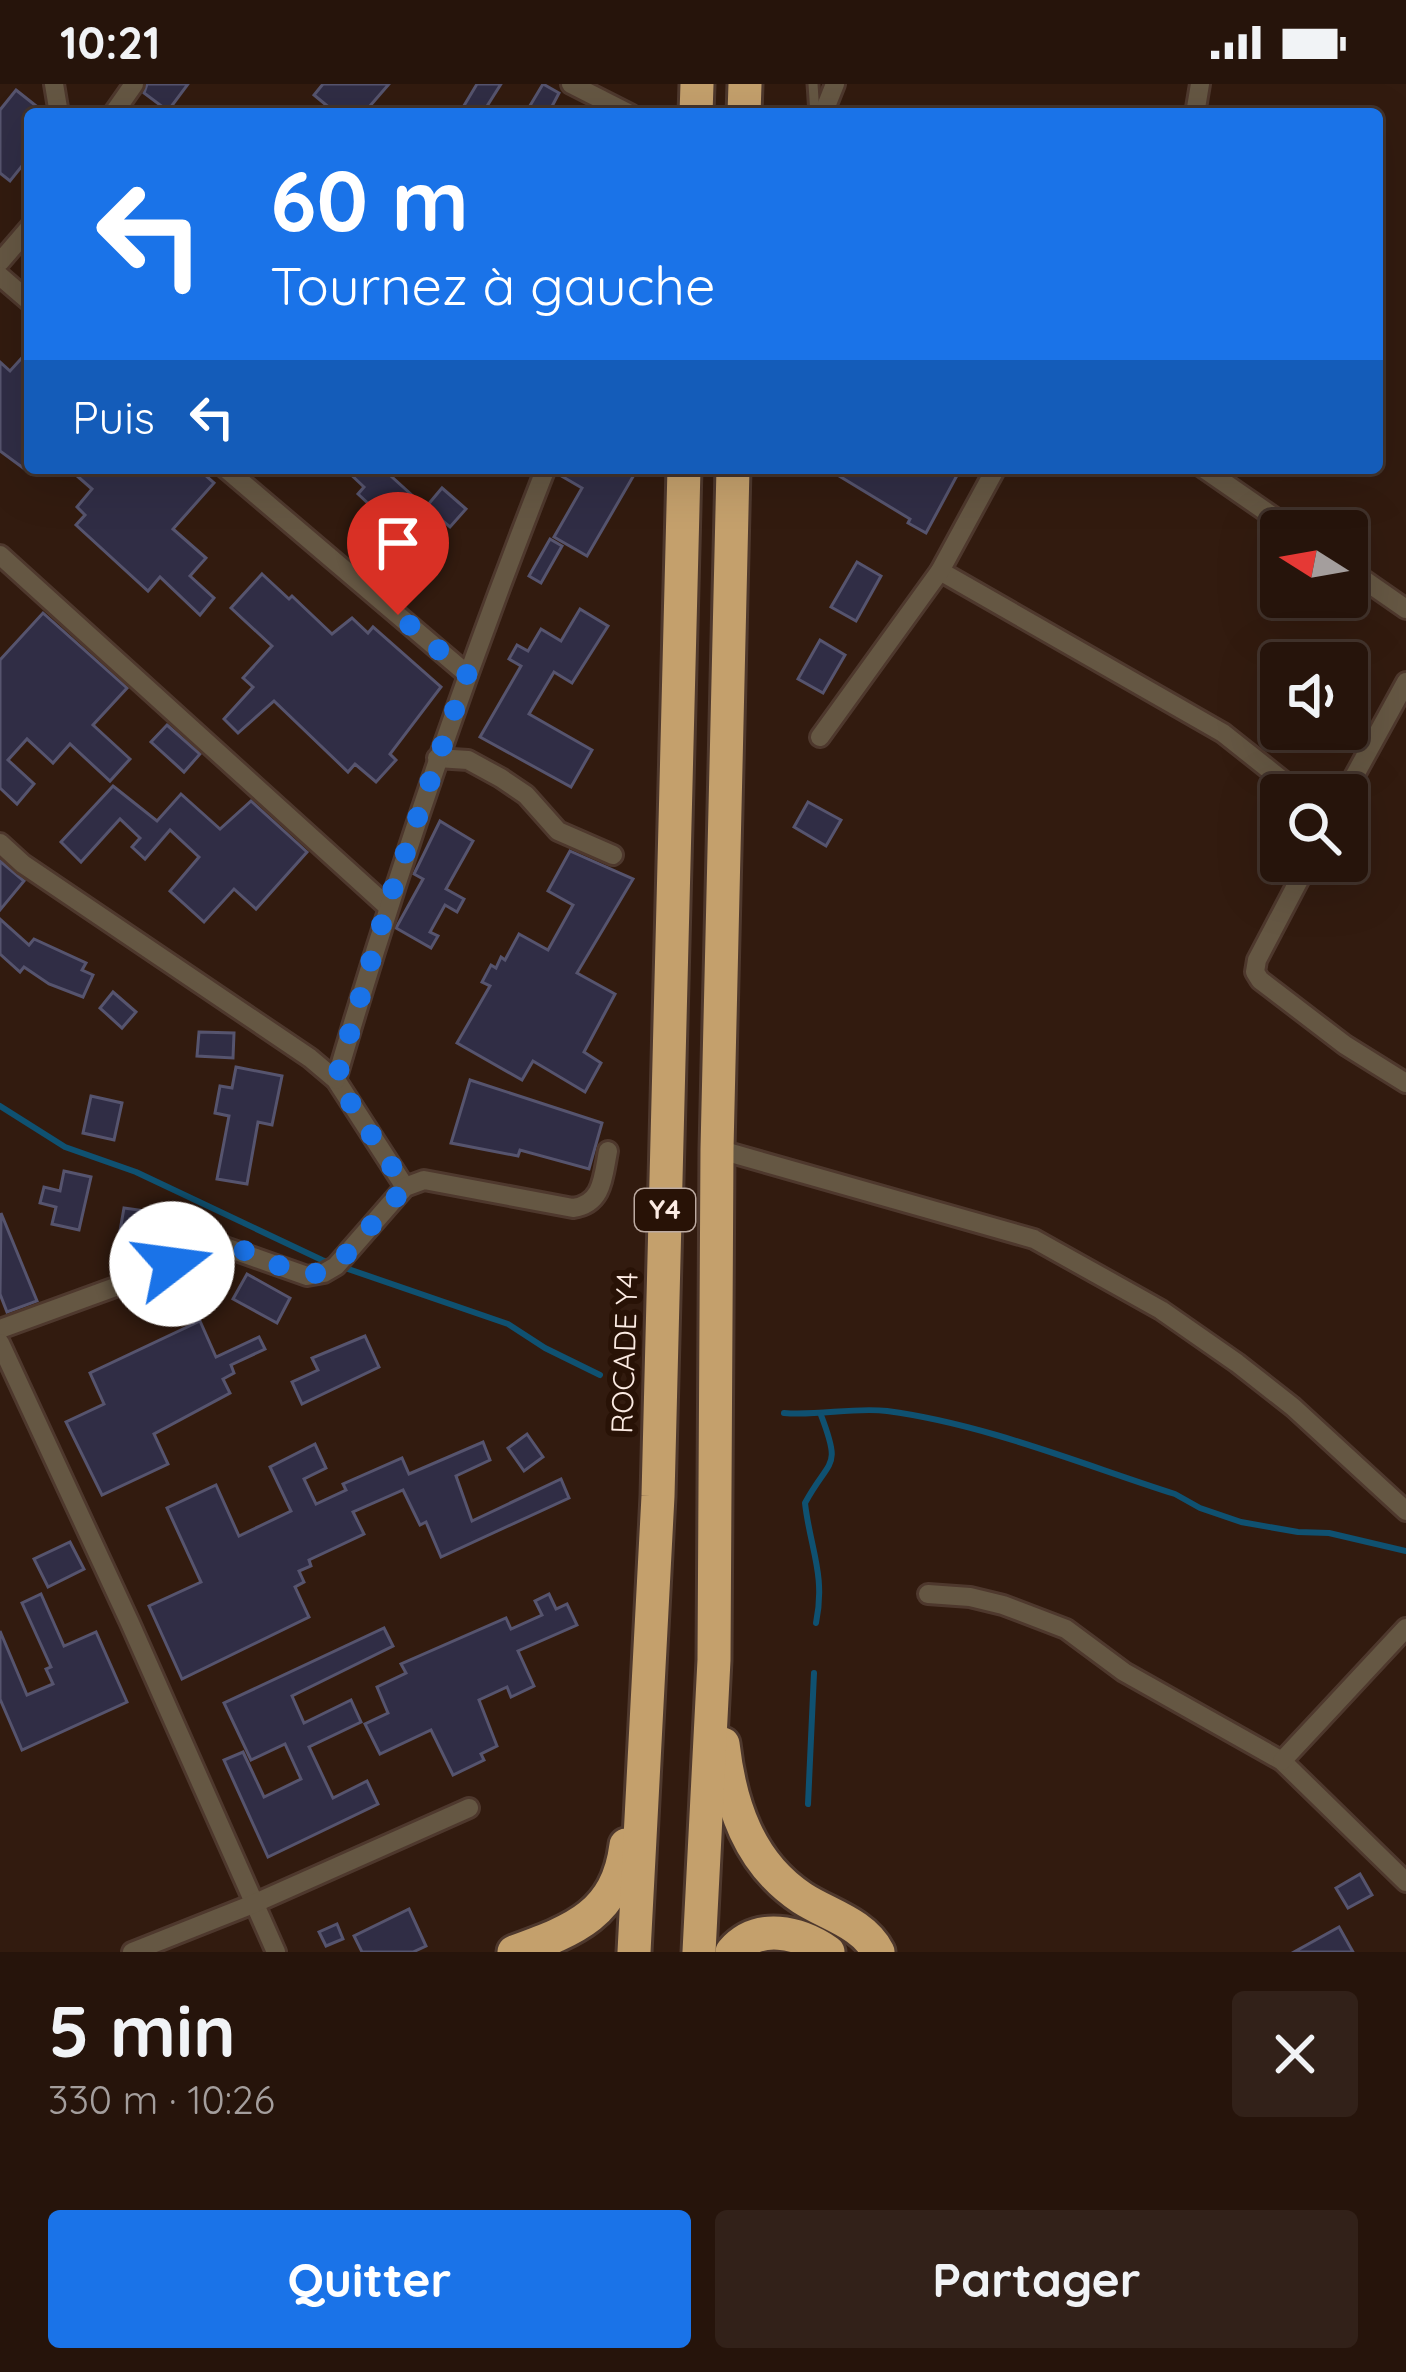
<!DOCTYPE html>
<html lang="fr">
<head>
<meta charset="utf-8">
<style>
	body { margin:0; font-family:Quicksand,sans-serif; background:#322119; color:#f1f3f6; height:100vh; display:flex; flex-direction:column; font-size:45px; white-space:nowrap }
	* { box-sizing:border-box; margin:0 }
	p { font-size:39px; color:#a49e9d }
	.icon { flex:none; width:66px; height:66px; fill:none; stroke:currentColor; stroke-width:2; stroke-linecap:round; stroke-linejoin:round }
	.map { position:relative; height:1868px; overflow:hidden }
	.drawer { display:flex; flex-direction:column; background:#26140b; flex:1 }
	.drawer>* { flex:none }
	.banner { position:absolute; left:24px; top:24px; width:1359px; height:366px; border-radius:12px; box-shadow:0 12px 48px #0002,0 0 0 3px #42332c; background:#1a73e8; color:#fff; overflow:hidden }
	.needle { width:78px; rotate:281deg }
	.fabs { position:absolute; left:1260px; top:426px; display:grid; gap:24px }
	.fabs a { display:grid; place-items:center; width:108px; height:108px; border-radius:12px; background:#26140b; box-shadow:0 12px 48px #0002,0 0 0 3px #42332c; font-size:60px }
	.pin { position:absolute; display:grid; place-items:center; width:102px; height:102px; color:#fff; margin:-123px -51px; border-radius:50% 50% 50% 0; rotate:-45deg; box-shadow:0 0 12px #0007 }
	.pin .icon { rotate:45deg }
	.me { position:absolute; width:132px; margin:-66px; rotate:75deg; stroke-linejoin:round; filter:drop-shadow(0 0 9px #0008) }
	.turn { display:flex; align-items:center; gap:42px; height:252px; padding:0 48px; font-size:54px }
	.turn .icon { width:156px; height:156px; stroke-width:2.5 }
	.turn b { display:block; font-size:84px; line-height:102px }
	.then { display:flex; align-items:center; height:114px; padding:0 48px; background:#0003; gap:24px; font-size:45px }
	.round { display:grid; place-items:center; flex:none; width:126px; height:126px; border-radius:12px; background:#322119 }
	.summary { display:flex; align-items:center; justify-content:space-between; height:204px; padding:0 48px }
	h1 { font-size:72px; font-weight:700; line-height:90px }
	.primary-button { display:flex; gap:24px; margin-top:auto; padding:24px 48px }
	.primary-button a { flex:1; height:138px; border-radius:12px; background:#1a73e8; color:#fff; font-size:48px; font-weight:700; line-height:138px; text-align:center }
	.primary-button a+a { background:#322119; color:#f1f3f6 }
	.status { display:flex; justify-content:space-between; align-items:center; height:84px; padding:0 60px; background:#26140b; direction:ltr }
	.status svg { height:33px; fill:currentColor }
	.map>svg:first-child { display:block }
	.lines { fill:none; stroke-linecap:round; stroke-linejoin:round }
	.stream { stroke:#0f5171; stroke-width:6 }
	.building { fill:#302d45; stroke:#56546e; stroke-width:3 }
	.lane-casing { stroke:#4e382d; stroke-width:15 }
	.street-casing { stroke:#4e382d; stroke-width:24 }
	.highway-casing { stroke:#4e382d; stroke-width:39 }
	.lane { stroke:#655743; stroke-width:9 }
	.street { stroke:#655743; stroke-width:18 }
	.highway { stroke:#c4a06c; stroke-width:33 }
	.route { stroke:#1a73e8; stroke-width:21; stroke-dasharray:0 37.8 }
	.labels { text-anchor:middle; stroke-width:12; stroke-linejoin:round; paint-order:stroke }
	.shield { fill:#281206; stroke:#bcaaa1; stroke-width:3 }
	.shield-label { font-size:27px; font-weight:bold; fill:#fcebe3 }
	.street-label { font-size:30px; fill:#fcebe3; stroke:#281206 }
</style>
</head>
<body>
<div class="status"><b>10:21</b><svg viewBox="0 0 49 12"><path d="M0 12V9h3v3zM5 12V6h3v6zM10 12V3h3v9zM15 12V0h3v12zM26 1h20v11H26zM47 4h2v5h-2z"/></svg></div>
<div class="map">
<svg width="1406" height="1868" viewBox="0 0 1406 1868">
	<rect width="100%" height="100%" fill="#321b0f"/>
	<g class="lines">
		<g class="stream">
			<path d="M0,1022L65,1063L136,1088L322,1176L508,1240L545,1264L600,1291"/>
			<path d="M784,1329C818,1332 854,1323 887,1327C985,1340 1081,1380 1175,1410L1200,1424L1241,1438L1298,1448L1329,1449L1406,1467"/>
			<path d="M816,1539C826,1491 810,1464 805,1419C830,1373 842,1386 821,1331"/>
			<path d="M808,1720L814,1589"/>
		</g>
	</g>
	<g class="building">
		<path d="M147,0H188L168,27L144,9Z"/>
		<path d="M323,0H389L363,30H337L314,11Z"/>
		<path d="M477,0H501L482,30H459Z"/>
		<path d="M543,0L559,9L548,30H525Z"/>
		<path d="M16,6L40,25L30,30V72L10,97L0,89V26Z"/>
		<path d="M30,265V389L0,367V278L10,287Z"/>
		<path d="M68,384H197L214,399L173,445L206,474L190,492L214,514L200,531L160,493L148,507L76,441L85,431L77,423L92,405Z"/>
		<path d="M344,384H382L424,422L400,449L358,410L364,403Z"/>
		<path d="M559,384H638L587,472L554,453L582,404L558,390Z"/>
		<path d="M826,384H961L926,449L908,439L910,435Z"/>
		<path d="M442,404L466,425L450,443L426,423Z"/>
		<path d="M550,455L562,462L541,499L529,492Z"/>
		<path d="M857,478L881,492L856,537L831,523Z"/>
		<path d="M262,490L289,515L292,512L332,550L352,534L368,549L373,543L441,603L390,670L396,676L376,698L355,680L348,688L274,617L238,649L224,635L253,603L243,594L272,562L231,524Z"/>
		<path d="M580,525L608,542L572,599L554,588L529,630L592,666L571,703L480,653L521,582L509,575L517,561L528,567L541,545L561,557Z"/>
		<path d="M43,529L127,604L93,641L130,675L110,697L70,660L53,679L27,655L8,676L34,700L17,720L0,704V576Z"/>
		<path d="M820,556L845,571L823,609L798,595Z"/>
		<path d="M167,641L200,670L184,688L151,658Z"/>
		<path d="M113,702L157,737L181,710L220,745L251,717L307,768L256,825L234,805L204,838L170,807L199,773L170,746L145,775L132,763L140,754L120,735L81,778L61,758Z"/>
		<path d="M808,718L841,736L826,762L794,743Z"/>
		<path d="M440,737L473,757L446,805L464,815L457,828L445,821L430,848L438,852L431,864L396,844L423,795L414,790Z"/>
		<path d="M570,767L633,795L577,889L615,910L584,968L601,979L585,1008L533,977L522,996L457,959L490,902L482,898L491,881L496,884L501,873L505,876L519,850L548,866L573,821L548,807Z"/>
		<path d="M0,777L24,797L0,826Z"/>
		<path d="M0,835L29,861L34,855L86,879L82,886L93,891L83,913L49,900L24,883L20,888L0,870Z"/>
		<path d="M113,908L136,928L122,944L100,924Z"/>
		<path d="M199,948L234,949L233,974L197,972Z"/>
		<path d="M236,983L282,992L272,1041L258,1038L247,1100L217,1095L229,1032L215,1029L220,1002L232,1004Z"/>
		<path d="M470,996L602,1039L589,1085L520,1066L518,1072L451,1059Z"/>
		<path d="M91,1012L122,1019L114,1056L83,1049Z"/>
		<path d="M64,1087L91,1093L79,1146L52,1140L56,1123L40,1119L44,1103L60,1107Z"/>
		<path d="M124,1124L160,1129L153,1170L117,1164Z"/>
		<path d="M1,1129L37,1217L7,1228L0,1210Z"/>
		<path d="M247,1190L290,1214L277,1239L233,1215Z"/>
		<path d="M200,1237L216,1273L259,1253L265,1265L231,1281L234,1289L223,1295L230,1309L154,1350L168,1380L102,1411L66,1338L104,1320L90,1289Z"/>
		<path d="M365,1252L379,1283L302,1320L292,1298L318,1286L312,1274Z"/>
		<path d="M527,1350L543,1373L524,1387L508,1364Z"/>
		<path d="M483,1358L490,1376L456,1392L472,1437L561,1395L569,1414L441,1473L426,1438L420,1441L403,1406L353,1428L364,1450L309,1476L311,1482L299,1487L304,1498L295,1503L309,1533L182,1595L149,1522L201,1498L167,1424L216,1401L239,1452L291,1427L270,1383L315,1360L326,1384L304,1395L316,1420L346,1406L343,1400L402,1374L409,1390Z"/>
		<path d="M70,1458L84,1485L48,1503L34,1475Z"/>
		<path d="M41,1510L64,1562L96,1548L127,1618L22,1666L0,1615V1547L27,1611L53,1600L46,1585L51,1583L22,1519Z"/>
		<path d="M549,1510L556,1525L567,1520L577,1541L518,1567L534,1602L511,1613L507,1603L479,1616L497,1662L481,1670L484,1676L453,1691L431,1646L380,1670L365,1640L388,1629L377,1603L406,1589L401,1580L506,1534L511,1545L542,1531L535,1517Z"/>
		<path d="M384,1544L393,1562L292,1612L304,1639L351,1616L361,1638L309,1663L333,1714L367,1697L378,1720L268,1773L224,1676L243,1668L264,1713L301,1695L285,1660L251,1676L224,1619Z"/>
		<path d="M1360,1790L1372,1811L1348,1824L1336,1804Z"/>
		<path d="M409,1825L426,1862L413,1868H362L354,1852Z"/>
		<path d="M337,1840L343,1855L326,1862L319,1848Z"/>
		<path d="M1339,1843L1353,1868H1294Z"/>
	</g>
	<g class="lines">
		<defs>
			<path id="lane" d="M813,0L815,30"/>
			<g id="street">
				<path d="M54,0L59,30"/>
				<path d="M571,0L630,30"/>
				<path d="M113,30L134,0"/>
				<path d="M823,30L835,0"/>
				<path d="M1195,30L1200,0"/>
				<path d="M0,178L30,143"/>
				<path d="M0,192L30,218"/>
				<path d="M225,384L467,590"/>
				<path d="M1203,384L1294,447"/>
				<path d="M0,471L387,822"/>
				<path d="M1347,484L1406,525"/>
				<path d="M940,487L1223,649L1301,711"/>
				<path d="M820,653L940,487L996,384"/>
				<path d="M437,674L468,676L501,694L526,711L558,747L613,771"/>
				<path d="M1344,711L1406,598"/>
				<path d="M0,759L23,780L310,974L336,996L405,1103"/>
				<path d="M1309,777L1257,876L1255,888L1260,896L1345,961L1406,999"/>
				<path d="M336,996C397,788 467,585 546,384"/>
				<path d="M717,1065L1034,1155L1161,1226L1237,1279L1293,1323L1406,1427"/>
				<path d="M0,1245L225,1163L307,1192L324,1189L336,1182L405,1103L424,1096L573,1124C603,1120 603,1093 608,1067"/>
				<path d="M0,1259L130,1539L276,1868"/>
				<path d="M928,1510L970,1513L1003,1521L1066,1545L1124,1588L1282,1677L1406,1798"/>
				<path d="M1282,1677L1406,1544"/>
				<path d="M132,1868L253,1820L469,1724"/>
			</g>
			<g id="highway">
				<path d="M696,30L697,0"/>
				<path d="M744,30L745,0"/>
				<path d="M723,1660C730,1721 749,1779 802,1814C828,1831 863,1839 878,1868"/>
				<path d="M514,1868C574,1846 617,1831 626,1761"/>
				<path d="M634,1868L658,1412L684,384"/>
				<path d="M699,1868L714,1576L717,1065L733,384"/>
				<path d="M732,1868C758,1838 799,1848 828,1868"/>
			</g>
		</defs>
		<use href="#lane" class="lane-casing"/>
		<use href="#street" class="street-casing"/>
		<use href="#highway" class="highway-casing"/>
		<use href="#lane" class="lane"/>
		<use href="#street" class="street"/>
		<use href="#highway" class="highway"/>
	</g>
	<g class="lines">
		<path class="route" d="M172,1180C187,1175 211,1162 227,1163C265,1166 298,1206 336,1182L405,1103L336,996L387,822L467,590L398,531"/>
	</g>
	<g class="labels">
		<rect class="shield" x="635" y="1105" width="60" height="42" rx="9"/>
		<g class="shield-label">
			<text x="665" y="1135">Y4</text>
		</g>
		<g class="street-label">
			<text transform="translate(625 1269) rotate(-88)" y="10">ROCADE Y4</text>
		</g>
	</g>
</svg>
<div class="fabs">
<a><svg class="needle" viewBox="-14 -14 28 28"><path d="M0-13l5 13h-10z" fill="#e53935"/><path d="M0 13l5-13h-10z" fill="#a49e9d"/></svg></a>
<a><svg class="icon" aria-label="sound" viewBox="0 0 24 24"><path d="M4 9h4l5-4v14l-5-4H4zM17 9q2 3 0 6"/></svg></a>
<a><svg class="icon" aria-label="search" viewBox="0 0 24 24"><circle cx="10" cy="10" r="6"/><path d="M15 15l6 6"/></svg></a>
</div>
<div class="pin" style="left:398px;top:531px;background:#d93025"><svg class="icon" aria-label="arrive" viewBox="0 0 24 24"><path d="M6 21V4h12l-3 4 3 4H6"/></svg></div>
<svg class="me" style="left:172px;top:1180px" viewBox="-20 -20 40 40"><circle r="19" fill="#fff"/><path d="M0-13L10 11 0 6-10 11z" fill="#1a73e8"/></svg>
<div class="banner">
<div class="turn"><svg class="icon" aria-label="left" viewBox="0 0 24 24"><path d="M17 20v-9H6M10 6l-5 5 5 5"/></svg><div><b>60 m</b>Tournez à gauche</div></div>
<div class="then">Puis<svg class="icon" aria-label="left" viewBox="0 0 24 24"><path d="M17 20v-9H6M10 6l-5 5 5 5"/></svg></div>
</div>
</div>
<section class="drawer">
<div class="summary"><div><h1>5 min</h1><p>330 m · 10:26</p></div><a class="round"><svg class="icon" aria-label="close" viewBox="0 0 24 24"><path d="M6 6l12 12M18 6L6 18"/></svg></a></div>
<div class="primary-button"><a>Quitter</a><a>Partager</a></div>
</section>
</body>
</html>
